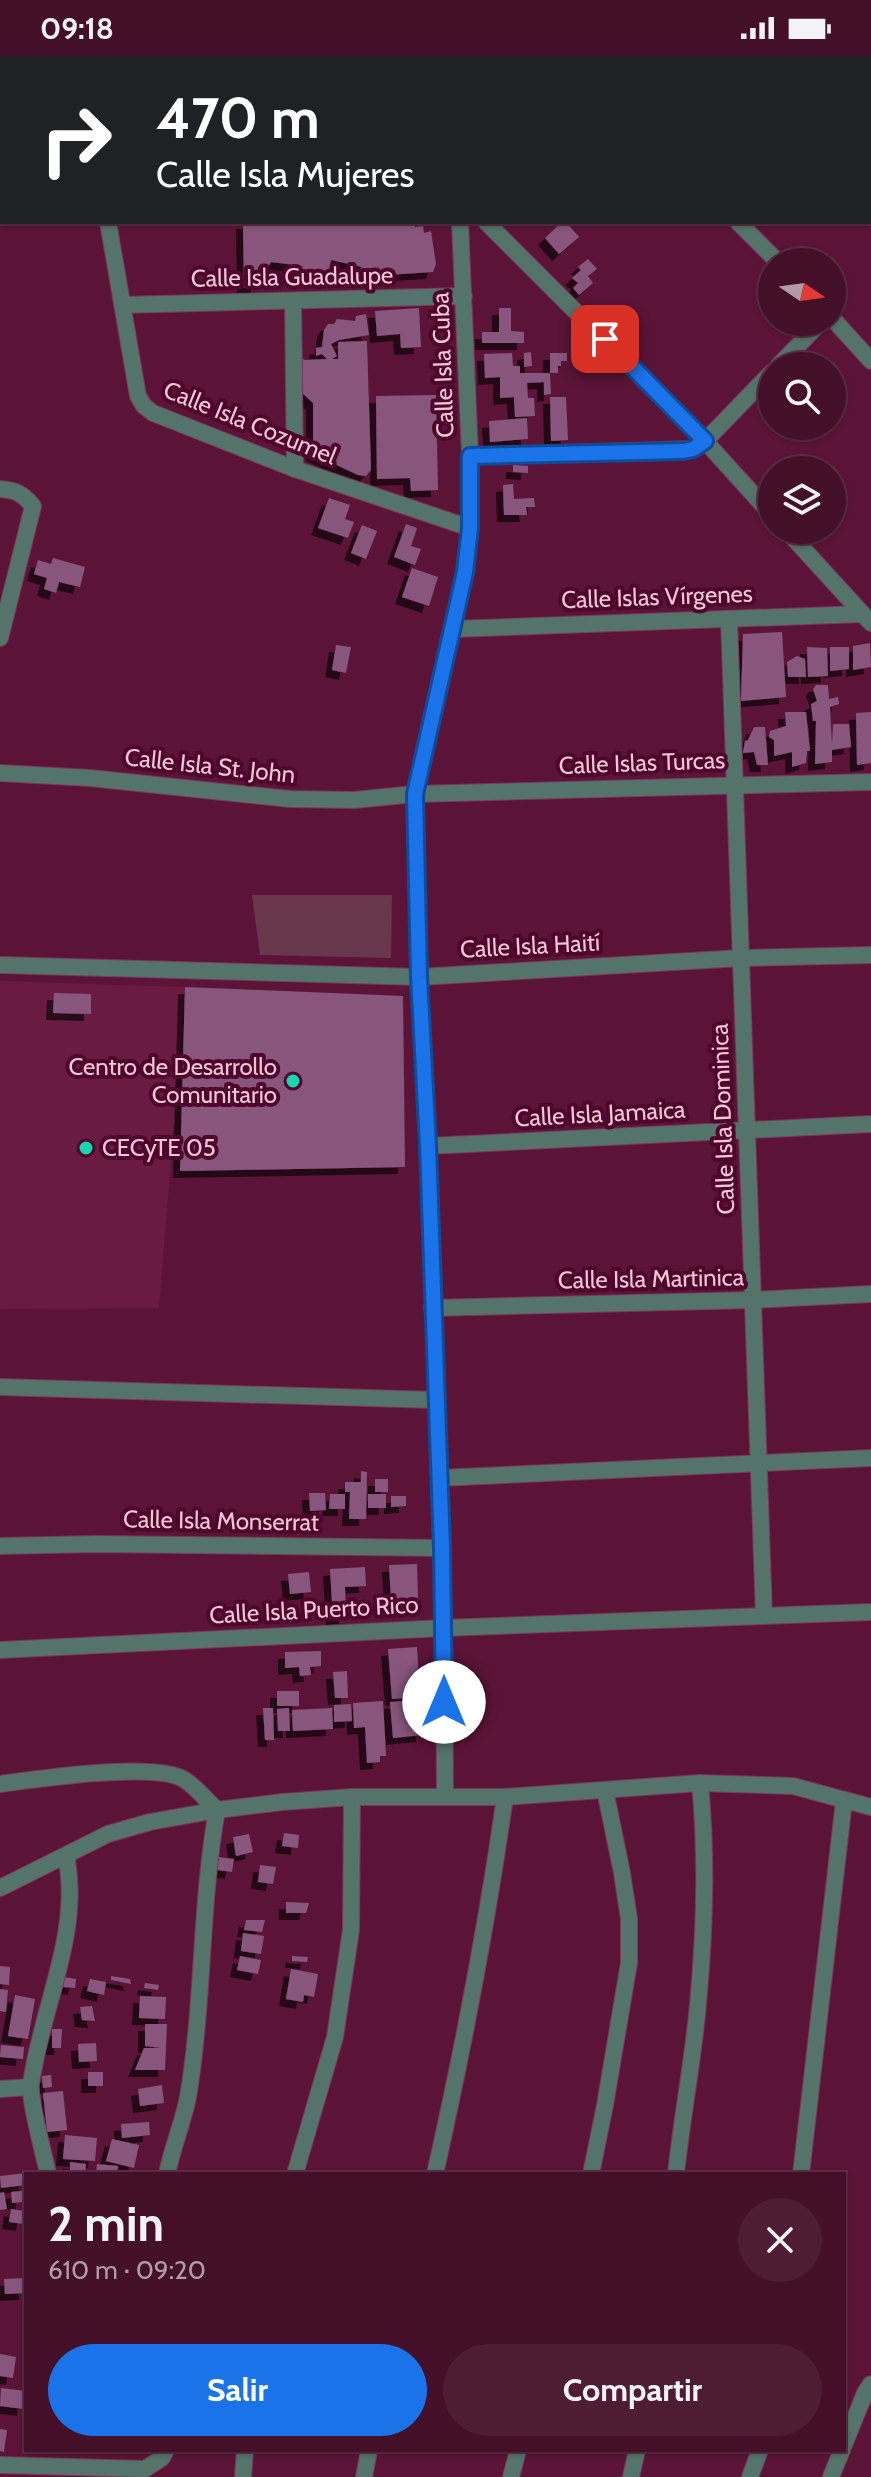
<!DOCTYPE html>
<html lang="es">
<head>
<meta charset="utf-8">
<style>
	body { margin:0; font-family:Cabin,sans-serif; background:#4e1d35; color:#f1f3f6; height:100vh; display:flex; flex-direction:column; font-size:30px; white-space:nowrap }
	* { box-sizing:border-box; margin:0 }
	p { font-size:26px; color:#af9ca8 }
	.icon { flex:none; width:44px; height:44px; fill:none; stroke:currentColor; stroke-width:2; stroke-linecap:round; stroke-linejoin:round }
	.map { position:relative; flex:1; overflow:hidden }
	.sheet { position:absolute; left:24px; top:2116px; width:822px; height:280px; display:flex; flex-direction:column; background:#440f29; border-radius:0px; box-shadow:0 2px 6px #0004,0 0 0 2px #5c2f46 }
	.sheet>* { flex:none }
	.guide { position:absolute; left:0px; top:0px; width:872px; height:168px; box-shadow:0 2px 6px #0004,0 0 0 2px #5c2f46; background:#202124; color:#fff; overflow:hidden }
	.needle { width:52px; rotate:103deg }
	.fabs { position:absolute; left:758px; top:192px; display:grid; gap:16px }
	.fabs a { display:grid; place-items:center; width:88px; height:88px; border-radius:50%; background:#440f29; box-shadow:0 2px 6px #0004,0 0 0 2px #5c2f46; font-size:40px }
	.pin { position:absolute; display:grid; place-items:center; width:68px; height:68px; color:#fff; margin:-34px; border-radius:16px; box-shadow:0 4px 12px #0006 }
	.me { position:absolute; width:88px; margin:-44px; rotate:0deg; stroke-linejoin:round; filter:drop-shadow(0 0 6px #0008) }
	.turn { display:flex; align-items:center; gap:28px; height:168px; padding:0 24px; font-size:36px }
	.turn .icon { width:104px; height:104px; stroke-width:2.5 }
	.turn b { display:block; font-size:56px; line-height:68px }
	.round { display:grid; place-items:center; flex:none; width:84px; height:84px; border-radius:42px; background:#4e1d35 }
	.summary { display:flex; align-items:center; justify-content:space-between; height:136px; padding:0 24px }
	h1 { font-size:48px; font-weight:700; line-height:60px }
	.action { display:flex; gap:16px; margin-top:auto; padding:16px 24px }
	.action a { flex:1; height:92px; border-radius:48px; background:#1a73e8; color:#fff; font-size:32px; font-weight:700; line-height:92px; text-align:center }
	.action a+a { background:#4e1d35; color:#f1f3f6 }
	.status { display:flex; justify-content:space-between; align-items:center; height:56px; padding:0 40px; background:#440f29; direction:ltr }
	.status svg { height:22px; fill:currentColor }
	.map>svg:first-child { display:block }
	.built { fill:#6a1b42 }
	.green { fill:#67384b }
	.building { fill:#88567d; filter:url(#shadow) }
	.lines { fill:none; stroke-linecap:round; stroke-linejoin:round }
	.minor-casing { stroke:#793857; stroke-width:18 }
	.tertiary-casing { stroke:#793857; stroke-width:18 }
	.minor { stroke:#54736a; stroke-width:16 }
	.tertiary { stroke:#54736a; stroke-width:16 }
	.route-casing { stroke:#114b97; stroke-width:20 }
	.route { stroke:#1a73e8; stroke-width:14 }
	.poi-dot { fill:#18d5b2; stroke:#4f062d; stroke-width:3 }
	.labels { text-anchor:middle; stroke-width:8; stroke-linejoin:round; paint-order:stroke }
	.street-label { font-size:24px; fill:#f2c6d5; stroke:#4f062d }
	.poi-label { font-size:24px; fill:#f2c6d5; stroke:#4f062d; text-anchor:end }
</style>
</head>
<body>
<div class="status"><b>09:18</b><svg viewBox="0 0 49 12"><path d="M0 12V9h3v3zM5 12V6h3v6zM10 12V3h3v9zM15 12V0h3v12zM26 1h20v11H26zM47 4h2v5h-2z"/></svg></div>
<div class="map">
<svg width="871" height="2421" viewBox="0 0 871 2421">
	<defs>
		<filter id="shadow"><feDropShadow dx="-7" dy="7" stdDeviation="0" flood-color="#0009"/></filter>
	</defs>
	<rect width="100%" height="100%" fill="#5b1437"/>
	<path class="built" d="M0,925L185,931L159,1252L0,1253Z"/>
	<path class="green" d="M252,839H392L391,902L260,899Z"/>
	<g class="building">
		<path d="M243,166H414L415,171L423,170L424,177L431,175L436,208L433,216L356,221L362,211L331,204L329,214L323,219L330,221L328,226L314,220L298,221L294,224L290,218L295,209L271,206L268,211H258V232H244Z"/>
		<path d="M562,166H566L579,181L559,198L545,182Z"/>
		<path d="M588,203L597,213L588,220L593,227L579,239L573,232L578,227L572,222L581,214L578,211Z"/>
		<path d="M419,252L421,291L401,292L400,278L377,280L375,255Z"/>
		<path d="M499,252H511V275L524,276V287H482V276H499Z"/>
		<path d="M366,258L369,279L339,284L331,288L337,300L332,303H338V286L367,285L371,414L366,420L358,419L313,398V347L300,335V302L305,304L327,303L322,298L316,300V292L322,291L324,274L328,268H334L337,263L355,265L356,260Z"/>
		<path d="M531,296L532,310L524,311V297Z"/>
		<path d="M512,297L513,310H520V317H550V297H567V305H561V310H558V317H550L551,338L544,339V326L527,327L528,342H534L535,360L515,361L514,341L500,342V321L485,322L484,298Z"/>
		<path d="M436,339L438,434L411,435L410,422L377,423L376,340Z"/>
		<path d="M550,341H566L568,384L551,385Z"/>
		<path d="M527,362L528,383L490,386L489,365Z"/>
		<path d="M513,409L528,410V417L513,416Z"/>
		<path d="M513,428L514,443L534,442L535,451H526L527,459H504L503,429Z"/>
		<path d="M329,442L350,449L345,463L354,466L348,482L318,472Z"/>
		<path d="M406,468L417,472L411,490L421,493L415,509L394,501Z"/>
		<path d="M362,469L377,475L366,503L351,497Z"/>
		<path d="M53,502L85,511L80,531L59,526L56,537L44,533L47,522L34,518L38,504L51,508Z"/>
		<path d="M412,512L438,521L429,550L402,541Z"/>
		<path d="M782,576L786,641L741,645L743,578Z"/>
		<path d="M870,587L871,611L853,614V590Z"/>
		<path d="M336,589L351,591L346,617L332,614Z"/>
		<path d="M807,591L827,592L828,620L808,621Z"/>
		<path d="M830,591H849V613L830,615Z"/>
		<path d="M797,600L805,603L806,621H788L787,606Z"/>
		<path d="M816,629H828L829,643L838,641L839,648L830,651L832,689L833,668H849L851,691L832,694V706L815,708L816,665H813L811,648L817,645L813,633Z"/>
		<path d="M785,656H806L810,695H807L806,707L792,711V696L774,700V684L769,681L770,675L786,670Z"/>
		<path d="M871,656V707L857,709L856,657Z"/>
		<path d="M754,671H765L768,709H757L754,696L743,697L745,685L748,684Z"/>
		<path d="M185,931L403,940L405,1111L180,1115Z"/>
		<path d="M54,937L91,938V958L53,957Z"/>
		<path d="M361,1415L367,1416L366,1463H349L350,1436H345V1426H361Z"/>
		<rect x="375" y="1423" width="13" height="13"/>
		<path d="M309,1437H325L326,1454L310,1455Z"/>
		<path d="M330,1438H345V1453H329Z"/>
		<rect x="368" y="1438" width="18" height="14"/>
		<path d="M391,1440H406V1450L391,1451Z"/>
		<path d="M417,1508L418,1542L391,1544L389,1509Z"/>
		<path d="M365,1511L366,1530L345,1531L346,1561L333,1562L330,1513Z"/>
		<path d="M309,1516L311,1536L290,1538L288,1518Z"/>
		<path d="M417,1591L420,1641L392,1643L388,1593Z"/>
		<path d="M321,1595V1610L310,1611L311,1619L300,1620L299,1611L285,1612V1596Z"/>
		<path d="M347,1615L348,1642H335L333,1616Z"/>
		<rect x="277" y="1635" width="22" height="15"/>
		<path d="M420,1644L423,1679L393,1682L390,1646Z"/>
		<path d="M383,1645L386,1700H380V1706L367,1707L365,1671L354,1672L353,1647Z"/>
		<path d="M351,1648L352,1665L334,1666V1649Z"/>
		<path d="M263,1652H273L274,1684H265Z"/>
		<path d="M289,1652L290,1675H278L277,1653Z"/>
		<path d="M332,1652L333,1673L293,1675L292,1654Z"/>
		<path d="M284,1777L299,1779L298,1792L282,1790Z"/>
		<path d="M249,1778L253,1796L236,1800L233,1781Z"/>
		<path d="M218,1801L234,1803L232,1816L217,1814Z"/>
		<path d="M260,1809L276,1811L273,1828L258,1826Z"/>
		<path d="M286,1846L309,1847L306,1857H286Z"/>
		<path d="M246,1864H265L262,1876L244,1874Z"/>
		<path d="M243,1877L264,1880L261,1898L241,1895Z"/>
		<path d="M240,1900L261,1904L258,1918L237,1914Z"/>
		<path d="M292,1900L308,1901L307,1906L292,1905Z"/>
		<path d="M0,1910L10,1911L9,1929L0,1928Z"/>
		<path d="M291,1913L318,1918L314,1941L304,1939L303,1946L286,1943Z"/>
		<path d="M111,1920L130,1923L131,1928L111,1924Z"/>
		<path d="M64,1921L76,1923L75,1932L63,1931Z"/>
		<path d="M90,1923L106,1926L104,1939L87,1935Z"/>
		<path d="M145,1927L159,1929L158,1934L144,1932Z"/>
		<path d="M0,1933L8,1934L6,1956L0,1955Z"/>
		<path d="M15,1939L35,1943L28,1983L8,1980Z"/>
		<path d="M140,1940L166,1941L165,1963L139,1962Z"/>
		<path d="M92,1950L95,1965L82,1964L80,1951Z"/>
		<path d="M145,1968H167L165,2014H135L144,1992H161L145,1990Z"/>
		<path d="M52,1973H62L61,1992H52Z"/>
		<path d="M96,1987L97,2005L79,2006L78,1988Z"/>
		<path d="M1,1989L24,1991L23,2003L0,2001Z"/>
		<rect x="88" y="2016" width="15" height="14"/>
		<path d="M51,2019L52,2031L43,2032L42,2020Z"/>
		<path d="M162,2029L164,2047L140,2050L138,2033Z"/>
		<path d="M63,2035L67,2074L47,2076L43,2037Z"/>
		<path d="M149,2066L150,2079L122,2082L121,2068Z"/>
		<path d="M65,2079L97,2082L95,2105L63,2103Z"/>
		<path d="M112,2083L139,2089L134,2112L106,2105Z"/>
		<path d="M70,2106L86,2108L85,2118H70Z"/>
		<path d="M97,2108L118,2110L117,2118H96Z"/>
		<path d="M26,2117V2129L1,2132L0,2120Z"/>
		<path d="M22,2135L23,2146L12,2147L11,2136Z"/>
		<path d="M4,2136L7,2153L0,2154V2137Z"/>
		<path d="M11,2153L25,2155L23,2168L9,2166Z"/>
		<path d="M26,2222V2237L5,2238L4,2223Z"/>
		<path d="M0,2298L16,2301L13,2322L0,2320Z"/>
		<path d="M1,2332L26,2335L24,2353L0,2350Z"/>
		<path d="M0,2373L7,2374L4,2396L0,2395Z"/>
	</g>
	<g class="lines">
		<defs>
			<g id="minor">
				<path d="M79,0V2"/>
				<path d="M451,0V2"/>
				<path d="M870,74L871,73"/>
				<path d="M108,166L138,340L144,350L153,357L295,413L470,472"/>
				<path d="M486,166L705,385L772,459"/>
				<path d="M293,245L295,413"/>
				<path d="M122,249L464,240"/>
				<path d="M778,310L821,266"/>
				<path d="M470,400L693,393L705,385L772,316"/>
				<path d="M0,433C16,434 23,438 33,450L0,582"/>
				<path d="M786,474L871,567"/>
				<path d="M729,563L764,1560"/>
				<path d="M453,573L862,558"/>
				<path d="M0,717L90,722L290,743L354,744L415,738L871,726"/>
				<path d="M0,909L419,921L741,902L871,899"/>
				<path d="M428,1090L871,1068"/>
				<path d="M432,1252L753,1244L871,1238"/>
				<path d="M0,1331L435,1344"/>
				<path d="M439,1422L871,1402"/>
				<path d="M0,1490L96,1488L442,1492"/>
				<path d="M0,1594L444,1572L871,1556"/>
				<path d="M0,1728C37,1723 157,1705 185,1724C197,1732 207,1745 217,1754"/>
				<path d="M445,1739L444,1572L428,1090L419,921L415,738L465,516L470,472V400L460,166"/>
				<path d="M0,1832L108,1778L150,1766L217,1754L282,1746L352,1741H505L700,1727L793,1730L871,1751"/>
				<path d="M0,2033L30,2031"/>
				<path d="M48,2118C44,2098 29,2044 31,2028C41,1952 82,1877 66,1800"/>
				<path d="M167,2118C172,2092 183,2067 188,2041C204,1946 200,1849 217,1754"/>
				<path d="M295,2118L335,1981L351,1874L352,1741"/>
				<path d="M435,2118C463,1993 487,1868 505,1741"/>
				<path d="M591,2118L605,2049L629,1907V1863L622,1817L605,1734"/>
				<path d="M676,2118C682,2061 693,2005 698,1948C705,1874 707,1801 700,1727"/>
				<path d="M801,2118L844,1745"/>
				<path d="M844,2389L865,2337L871,2328"/>
				<path d="M0,2409L145,2413L162,2402L166,2394"/>
				<path d="M243,2421L245,2394"/>
				<path d="M364,2421L369,2394"/>
				<path d="M511,2421L518,2394"/>
				<path d="M631,2421L637,2394"/>
				<path d="M750,2421L760,2394"/>
				<path d="M831,2421L842,2394"/>
			</g>
			<g id="tertiary">
				<path d="M558,0L560,2"/>
				<path d="M738,166L778,206"/>
				<path d="M832,262L871,305"/>
			</g>
		</defs>
		<use href="#minor" class="minor-casing"/>
		<use href="#tertiary" class="tertiary-casing"/>
		<use href="#minor" class="minor"/>
		<use href="#tertiary" class="tertiary"/>
	</g>
	<g class="lines">
		<defs>
			<path id="route" d="M444,1646L442,1492L428,1090L419,921L415,738L465,516L470,472V400L683,395L693,393L705,385L605,283"/>
		</defs>
		<use href="#route" class="route-casing"/>
		<use href="#route" class="route"/>
	</g>
	<g class="poi-dot">
		<circle cx="293" cy="1025" r="8"/>
		<circle cx="86" cy="1092" r="8"/>
	</g>
	<g class="labels">
		<g class="street-label">
			<text transform="translate(292 221) rotate(-1)" y="8">Calle Isla Guadalupe</text>
			<text transform="translate(443 309) rotate(-92)" y="8">Calle Isla Cuba</text>
			<text transform="translate(250 367) rotate(22)" y="8">Calle Isla Cozumel</text>
			<text transform="translate(657 541) rotate(-2)" y="8">Calle Islas Vírgenes</text>
			<text transform="translate(642 707) rotate(-2)" y="8">Calle Islas Turcas</text>
			<text transform="translate(210 710) rotate(6)" y="8">Calle Isla St. John</text>
			<text transform="translate(530 890) rotate(-3)" y="8">Calle Isla Haití</text>
			<text transform="translate(600 1058) rotate(-3)" y="8">Calle Isla Jamaica</text>
			<text transform="translate(723 1063) rotate(-92)" y="8">Calle Isla Dominica</text>
			<text transform="translate(651 1223) rotate(-1)" y="8">Calle Isla Martinica</text>
			<text transform="translate(221 1465) rotate(1)" y="8">Calle Isla Monserrat</text>
			<text transform="translate(314 1554) rotate(-3)" y="8">Calle Isla Puerto Rico</text>
		</g>
		<g class="poi-label">
			<text x="277" y="1019">Centro de Desarrollo<tspan x="277" dy="28">Comunitario</tspan></text>
			<text x="102" y="1100" text-anchor="start">CECyTE 05</text>
		</g>
	</g>
</svg>
<div class="fabs">
<a><svg class="needle" viewBox="-14 -14 28 28"><path d="M0-13l5 13h-10z" fill="#e53935"/><path d="M0 13l5-13h-10z" fill="#af9ca8"/></svg></a>
<a><svg class="icon" aria-label="search" viewBox="0 0 24 24"><circle cx="10" cy="10" r="6"/><path d="M15 15l6 6"/></svg></a>
<a><svg class="icon" aria-label="layers" viewBox="0 0 24 24"><path d="M12 4l9 5-9 5-9-5zM3 14l9 5 9-5"/></svg></a>
</div>
<div class="pin" style="left:605px;top:283px;background:#d93025"><svg class="icon" aria-label="arrive" viewBox="0 0 24 24"><path d="M6 21V4h12l-3 4 3 4H6"/></svg></div>
<svg class="me" style="left:444px;top:1646px" viewBox="-20 -20 40 40"><circle r="19" fill="#fff"/><path d="M0-13L10 11 0 6-10 11z" fill="#1a73e8"/></svg>
<div class="guide">
<div class="turn"><svg class="icon" aria-label="right" viewBox="0 0 24 24"><path d="M7 20v-9h11M14 6l5 5-5 5"/></svg><div><b>470 m</b>Calle Isla Mujeres</div></div>
</div>
<section class="sheet">
<div class="summary"><div><h1>2 min</h1><p>610 m · 09:20</p></div><a class="round"><svg class="icon" aria-label="close" viewBox="0 0 24 24"><path d="M6 6l12 12M18 6L6 18"/></svg></a></div>
<div class="action"><a>Salir</a><a>Compartir</a></div>
</section>
</div>
</body>
</html>
